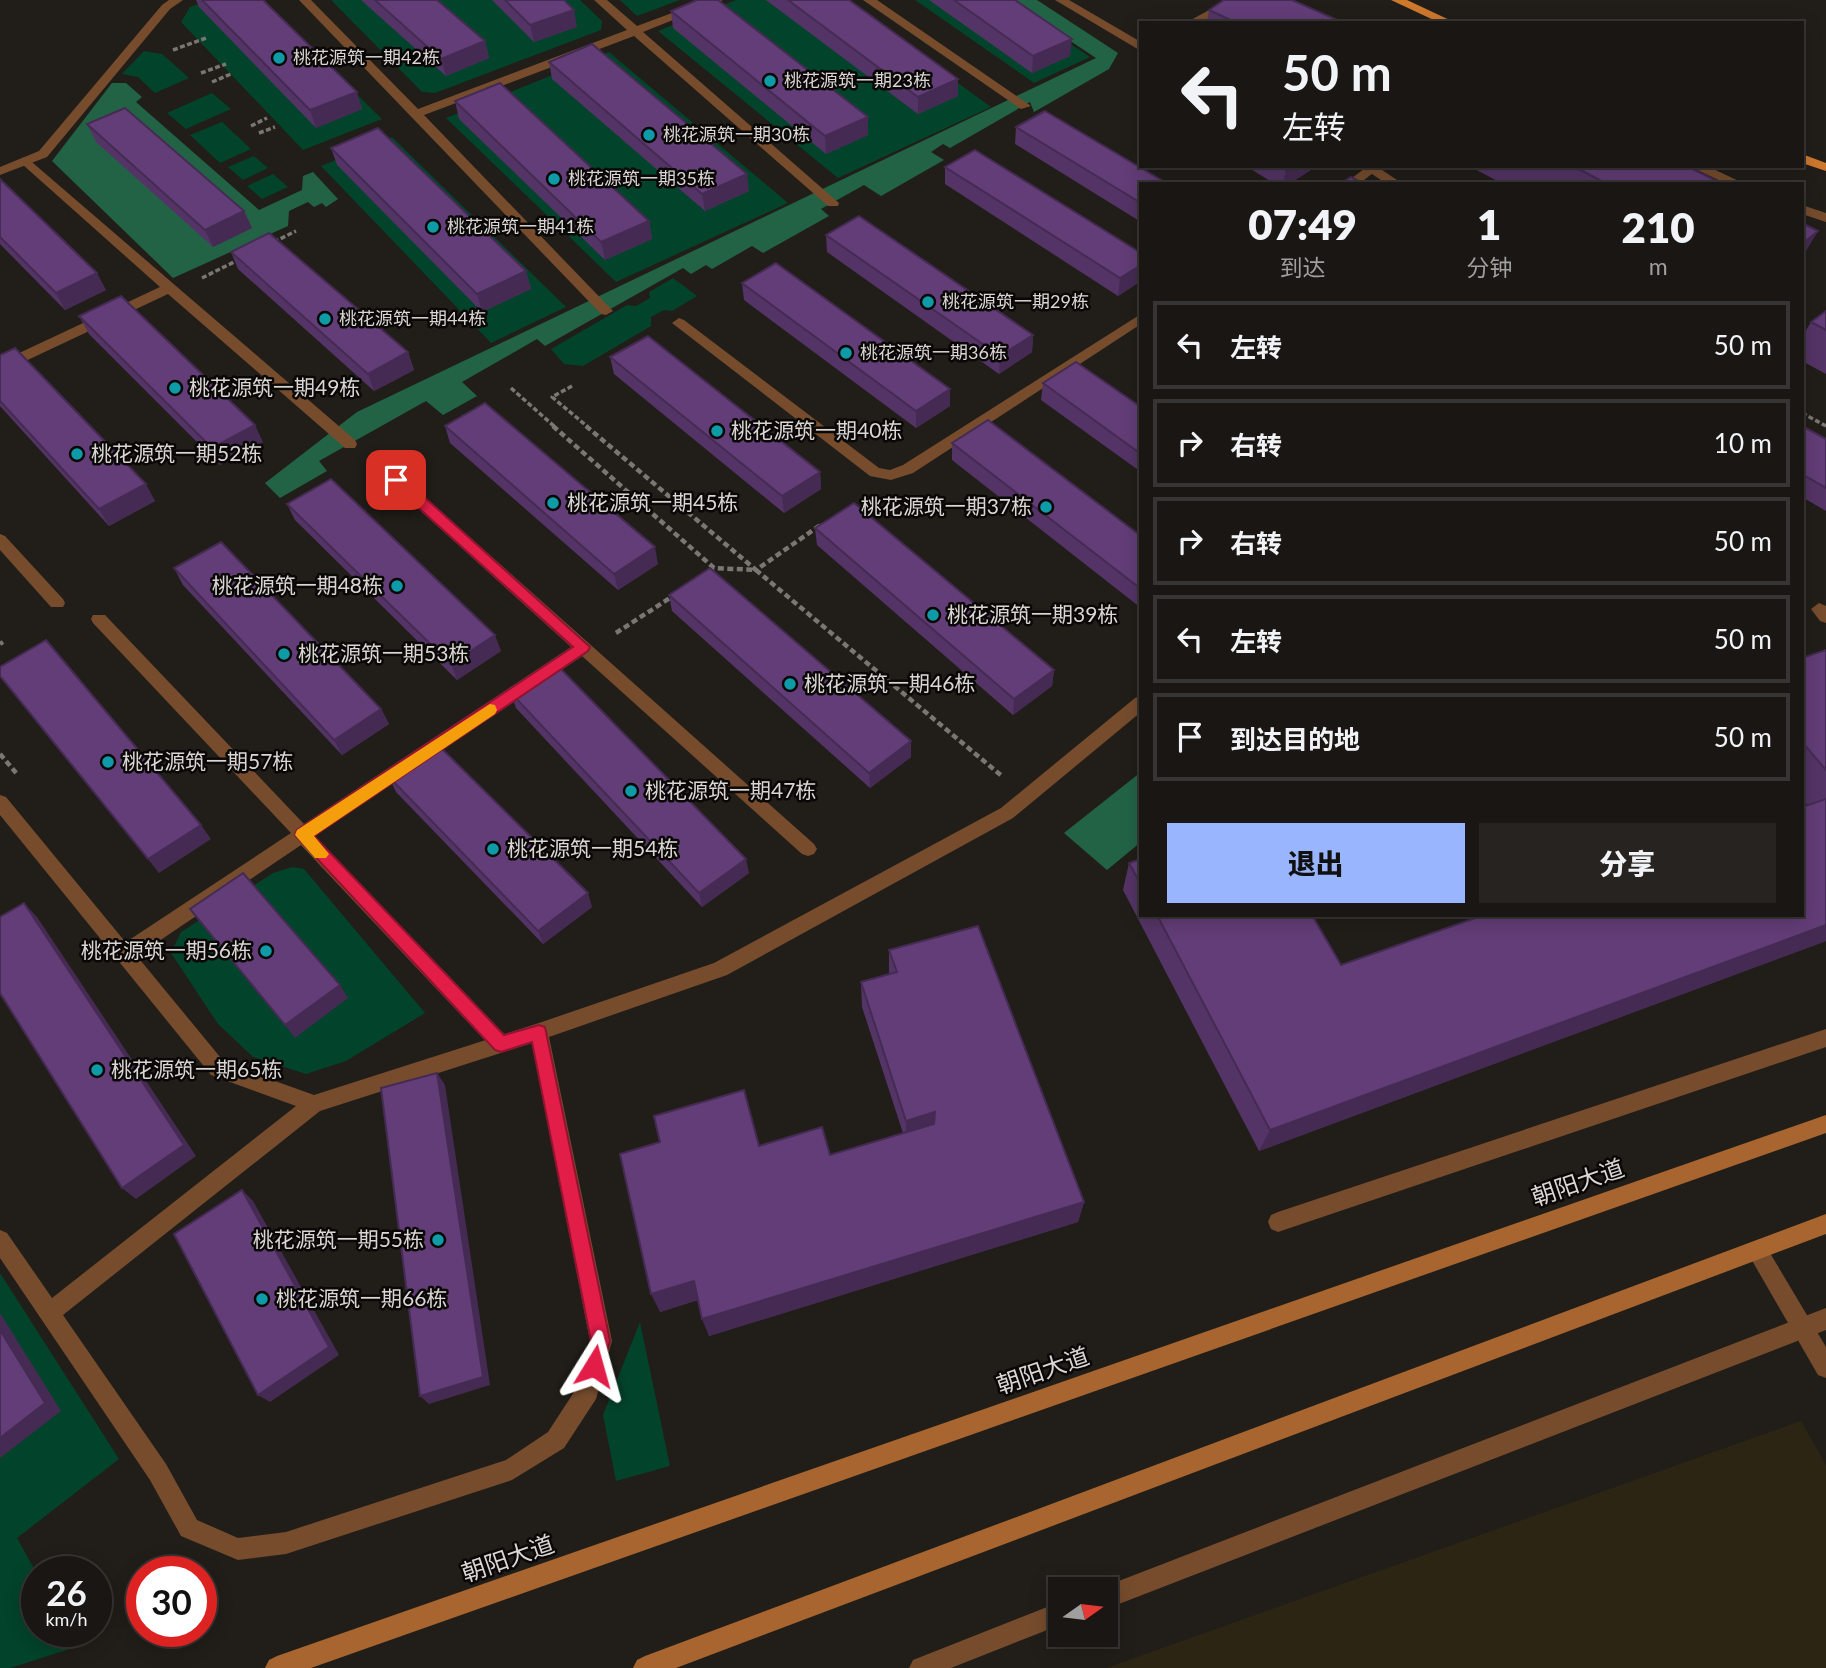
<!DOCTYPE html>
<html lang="zh">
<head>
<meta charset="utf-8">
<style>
	body { margin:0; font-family:Lato,"Noto Sans SC",sans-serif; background:#262321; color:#f1f3f6; height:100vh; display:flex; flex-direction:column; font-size:26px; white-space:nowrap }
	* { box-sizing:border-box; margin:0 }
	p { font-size:23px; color:#9f9fa0 }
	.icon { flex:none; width:38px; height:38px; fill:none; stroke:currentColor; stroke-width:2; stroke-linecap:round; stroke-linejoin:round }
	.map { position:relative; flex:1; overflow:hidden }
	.details { position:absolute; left:1139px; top:182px; width:665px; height:735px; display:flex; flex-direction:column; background:#191613; border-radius:0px; box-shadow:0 4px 18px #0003,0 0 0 2px #373533 }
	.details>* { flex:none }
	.guide { position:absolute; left:1139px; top:21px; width:665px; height:147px; border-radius:0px; box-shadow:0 4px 18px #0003,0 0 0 2px #373533; background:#191613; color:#f1f3f6; overflow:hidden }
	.needle { width:46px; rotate:76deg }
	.tools { position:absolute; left:1048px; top:1577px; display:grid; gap:14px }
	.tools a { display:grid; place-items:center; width:70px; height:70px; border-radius:0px; background:#191613; box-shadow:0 4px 18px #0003,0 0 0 2px #373533; font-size:35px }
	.speed { position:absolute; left:21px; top:1556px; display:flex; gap:14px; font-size:35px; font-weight:700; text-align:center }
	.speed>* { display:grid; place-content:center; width:91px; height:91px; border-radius:50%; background:#191613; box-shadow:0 4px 18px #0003,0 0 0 2px #373533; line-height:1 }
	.speed small { font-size:18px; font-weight:400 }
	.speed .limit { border:10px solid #d22; background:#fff; color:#111 }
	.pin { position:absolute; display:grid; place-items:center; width:60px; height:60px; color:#fff; margin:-30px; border-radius:14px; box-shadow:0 4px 10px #0006 }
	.me { position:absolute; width:77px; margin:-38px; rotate:8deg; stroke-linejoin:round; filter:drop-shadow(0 0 5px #0008) }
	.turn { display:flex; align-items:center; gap:24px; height:147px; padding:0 28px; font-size:32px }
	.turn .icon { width:91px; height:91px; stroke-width:2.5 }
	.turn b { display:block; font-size:49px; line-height:60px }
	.eta { display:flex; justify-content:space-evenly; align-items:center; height:119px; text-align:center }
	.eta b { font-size:42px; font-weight:800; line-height:49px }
	.cta { display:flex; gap:14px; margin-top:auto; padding:14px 28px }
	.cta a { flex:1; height:80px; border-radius:0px; background:#99b5fd; color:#111; font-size:28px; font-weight:800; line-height:80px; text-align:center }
	.cta a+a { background:#262321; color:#f1f3f6 }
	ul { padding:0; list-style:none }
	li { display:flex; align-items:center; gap:21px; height:88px; margin:0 14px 10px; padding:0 14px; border:4px solid #373533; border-radius:0px }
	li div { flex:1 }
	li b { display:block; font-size:26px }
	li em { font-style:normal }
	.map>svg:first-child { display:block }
	.commercial { fill:#2c2514 }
	.green { fill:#02432b }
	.forest { fill:#226346 }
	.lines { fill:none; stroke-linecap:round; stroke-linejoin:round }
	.path-far1 { stroke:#7a7773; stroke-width:3.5; stroke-dasharray:5 2.5; stroke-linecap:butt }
	.path { stroke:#7a7773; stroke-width:4.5; stroke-dasharray:6 3.5; stroke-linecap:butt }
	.service { fill:#764c2d; fill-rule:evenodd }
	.minor { fill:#764c2d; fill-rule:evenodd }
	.tertiary { fill:#764c2d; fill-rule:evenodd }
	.secondary { fill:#a8652f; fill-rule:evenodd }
	.primary { fill:#ce782e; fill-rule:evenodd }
	.wall { fill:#543466 }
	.shaded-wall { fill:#452b53 }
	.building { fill:#623d77; stroke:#452b53; stroke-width:2 }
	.route { fill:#e11d48; stroke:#92132f; stroke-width:2 }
	.slow { fill:#f59e0b }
	.culture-dot { fill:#0f9aa8; stroke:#0a0806; stroke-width:2.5 }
	.labels { text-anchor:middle; stroke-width:5; stroke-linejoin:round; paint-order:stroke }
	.far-poi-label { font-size:18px; fill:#d9d6d3; stroke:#0a0806; text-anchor:start }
	.poi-label { font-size:21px; fill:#d9d6d3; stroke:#0a0806; text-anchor:start }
	.near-street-label { font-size:24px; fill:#d9d6d3; stroke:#0a0806 }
</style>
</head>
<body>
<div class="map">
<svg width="1826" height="1668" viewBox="0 0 1826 1668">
	<rect width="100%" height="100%" fill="#211e19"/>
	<path class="commercial" d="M1801,1421L1826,1465V1668H1106Z"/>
	<g class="green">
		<path d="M209,0H261L382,119L303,150L181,22L190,7Z"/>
		<path d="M331,0H580L602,21L601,30L435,93L422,92Z"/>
		<path d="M620,0H680L637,16Z"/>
		<path d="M736,0H844L991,107L838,178L658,31Z"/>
		<path d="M915,0H1004L1090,57L1034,83Z"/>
		<path d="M144,51L162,54L189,78L155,93L138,77L122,74Z"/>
		<path d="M609,52L788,203L616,282L446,118Z"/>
		<path d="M212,93L231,109L186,129L167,113Z"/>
		<path d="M222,122L251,149L220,163L190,135Z"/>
		<path d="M392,137L566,307L491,343L321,166Z"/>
		<path d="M254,156L268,168L243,180L228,167Z"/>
		<path d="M273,174L288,187L262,199L247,186Z"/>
		<path d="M673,278L697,296L672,311L664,310L651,317V326L583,366L564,364L551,349L627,305L636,306L650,298L649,292Z"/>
		<path d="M292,867L304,869L425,1013L346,1061L306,1074L253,1057L218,1024L171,953L181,932L273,873Z"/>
		<path d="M0,1273L119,1459L17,1538L37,1574V1631H67L76,1647L10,1668H0Z"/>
		<path d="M640,1322L670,1466L616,1481L603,1415Z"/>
	</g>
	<g class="forest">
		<path d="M1009,0H1037L1118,53L1109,69L1034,112L1030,102L950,148L943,144L931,152L944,160L881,196L864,185L821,209L829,216L763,253L752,246L712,269L706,265L691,274L683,268L545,346L537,339L462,382L477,396L443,415L426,401L319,461L327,471L280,498L265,483L357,412L1096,58Z"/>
		<path d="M112,83H126L142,97L136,102L259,210L302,190L303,176L313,172L338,199L326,207L322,203L314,207L308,202L289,211L288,226L173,278L52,161Z"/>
		<path d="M1141,772V842L1107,870L1064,833Z"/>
	</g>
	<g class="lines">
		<g class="path-far1">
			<path d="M173,50L206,38"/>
			<path d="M201,73L226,64"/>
			<path d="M212,82L231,74"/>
			<path d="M251,126L267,118"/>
			<path d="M259,133L275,127"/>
			<path d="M274,242L296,231"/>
			<path d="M202,278L238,260"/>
			<path d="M572,386L552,397L588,427"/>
			<path d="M511,388L555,427"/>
			<path d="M1802,413L1826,426"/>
		</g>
		<g class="path">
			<path d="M553,426L714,568L756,570L1003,777"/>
			<path d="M586,426L756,570L819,526L823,528"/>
			<path d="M616,633L673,596"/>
			<path d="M0,644L3,642"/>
			<path d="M0,754L17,774"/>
		</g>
		<g class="service">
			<path d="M299,0H311L418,109L627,30L594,0H607L637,26L707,0H723L643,32L839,203L838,206H828L634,36L424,115L613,311L606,315L601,314Z"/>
			<path d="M863,0H877L1031,106L1021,109Z"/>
			<path d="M26,157L355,440L357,444L355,448H345L168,294L0,373V362L160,287L22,164V158Z"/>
			<path d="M1368,166H1376L1378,169L1359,184H1344Z"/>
			<path d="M1141,314V324L913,473L891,480L870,476L672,323L679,318L684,320L879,468L890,470L903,465Z"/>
			<path d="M375,456L380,457L814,844L817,849L814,854L808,856L802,854L582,656L315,836L508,1038L511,1044L508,1050L501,1053L494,1050L301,845L131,960L124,962L117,960L115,954L117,948L291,833L93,623L91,619L93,615H105L304,824L571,647L370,465L368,461Z"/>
			<path d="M0,534L5,536L63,599L65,603L63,607H51L0,550Z"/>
			<path d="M1819,603L1826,606V623L1820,621L1811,609Z"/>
		</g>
		<g class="minor">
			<path d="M169,0H183L170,9L47,157L0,175V167L39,151L162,5Z"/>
			<path d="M1055,0H1069L1141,42V51Z"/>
			<path d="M1228,0H1243L1200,23H1185Z"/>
			<path d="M1360,166H1376L1403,184H1387Z"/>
			<path d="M1689,166H1707L1745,184H1727Z"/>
			<path d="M1802,205L1826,213V222L1802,214Z"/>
			<path d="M1141,696V712L1013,818L727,975L549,1037L612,1341L596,1399L564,1448L512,1480L286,1554L238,1560L181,1536L150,1480L0,1258V1230L7,1233L52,1298L296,1106L211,1075L0,815V795L6,797L225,1063L314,1095L539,1023L714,963L1001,808L1135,698ZM532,1043L590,1341L578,1386L548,1432L506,1460L286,1532L238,1538L197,1520L166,1464L63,1315L320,1111Z"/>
			<path d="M1757,1240L1764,1243L1826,1347V1378L1818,1375L1750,1257L1747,1250L1750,1243Z"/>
		</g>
		<g class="tertiary">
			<path d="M1826,1029V1047L1278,1232L1271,1229L1268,1222L1271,1215L1278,1212Z"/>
			<path d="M1826,1308V1330L1106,1609V1589H1098Z"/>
			<path d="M1060,1602V1625L951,1668H909L913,1660Z"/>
		</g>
		<g class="secondary">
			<path d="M1826,1115V1133L311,1668H265L269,1660L277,1656Z"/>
			<path d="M1826,1214V1234L676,1668H633L637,1660L645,1656Z"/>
		</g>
		<g class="primary">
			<path d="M1391,0H1407L1456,23H1440Z"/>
			<path d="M1802,154L1826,163V171L1802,163Z"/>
		</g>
	</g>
	<g class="wall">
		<path d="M196,0H263L362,109L316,128L199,7Z"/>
		<path d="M361,0H437L485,41L489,58L446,76Z"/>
		<path d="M492,0H564L577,27L534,42Z"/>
		<path d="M766,0H849L958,79V96L918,114Z"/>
		<path d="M929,0H1015L1070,56L1032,73Z"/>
		<path d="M1209,10L1344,23H1207Z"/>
		<path d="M671,11L868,117V135L826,154L673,28Z"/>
		<path d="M549,62L749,191L705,211L552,79Z"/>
		<path d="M455,101L649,221L652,239L605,260L459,119Z"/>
		<path d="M87,124L244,211L252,228L213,247L96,142Z"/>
		<path d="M1016,127L1141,184V222L1015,144Z"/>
		<path d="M331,148L526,271L531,289L482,312L337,165Z"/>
		<path d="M1246,166H1317L1289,184H1275Z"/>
		<path d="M1469,166H1687L1723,184H1503Z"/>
		<path d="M945,167L1141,253V281L1118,296L945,184Z"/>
		<path d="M0,179L106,290L65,310L0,244Z"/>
		<path d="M826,235L1033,335L1032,352L999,374L827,252Z"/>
		<path d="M231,252L408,352L414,370L374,391L238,269Z"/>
		<path d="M742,283L950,389V406L916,428L744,300Z"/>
		<path d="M1826,311V374L1802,361V337L1811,322Z"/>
		<path d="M79,316L263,442L220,465L89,334Z"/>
		<path d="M0,355L155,501L109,526L0,406Z"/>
		<path d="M610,357L820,472L821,489L784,513L614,374Z"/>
		<path d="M1043,383L1141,407V472L1041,400Z"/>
		<path d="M445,426L658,564L618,590L450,443Z"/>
		<path d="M1802,426L1826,439V511L1802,497Z"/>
		<path d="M952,443L1141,536V608L952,460Z"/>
		<path d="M287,504L501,651L457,680L295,520Z"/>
		<path d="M815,528L1054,670L1052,686L1013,715L817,545Z"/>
		<path d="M174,568L381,709L389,724L342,755L183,585Z"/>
		<path d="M669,595L911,757L870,788L672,611Z"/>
		<path d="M1826,650V941L1259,1151L1123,890L1129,863L1141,859V915H1312L1341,965L1802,915L1808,805L1802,799V658Z"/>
		<path d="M511,693L749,873L702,907L516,708Z"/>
		<path d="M389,777L592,907L543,944L396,792Z"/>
		<path d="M889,950L1084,1202L1078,1222L709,1336L698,1300L660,1312L759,1146L830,1155L903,1133L862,1007L861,982L889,974Z"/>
	</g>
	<g class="shaded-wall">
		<path d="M574,10L577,27L534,42L530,25Z"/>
		<path d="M1072,39L1070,56L1032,73L1033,56Z"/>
		<path d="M485,41L489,58L446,76L441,59Z"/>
		<path d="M958,79V96L918,114V97Z"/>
		<path d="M357,92L362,109L316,128L310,110Z"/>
		<path d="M868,117V135L826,154L825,136Z"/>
		<path d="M1293,166H1317L1289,184H1283L1286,170Z"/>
		<path d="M747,174L749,191L705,211L702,194Z"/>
		<path d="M244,211L252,228L213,247L205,230Z"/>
		<path d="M649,221L652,239L605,260L601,242Z"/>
		<path d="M1818,231L1802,258V244Z"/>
		<path d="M1141,265V281L1118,296L1120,278Z"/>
		<path d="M526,271L531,289L482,312L477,294Z"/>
		<path d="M97,273L106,290L65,310L56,293Z"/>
		<path d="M1033,335L1032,352L999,374L1000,356Z"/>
		<path d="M408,352L414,370L374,391L368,374Z"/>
		<path d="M950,389V406L916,428V411Z"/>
		<path d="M255,425L263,442L220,465L212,448Z"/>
		<path d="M820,472L821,489L784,513L782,496Z"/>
		<path d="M146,484L155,501L109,526L99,509Z"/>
		<path d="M655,547L658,564L618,590L614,574Z"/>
		<path d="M495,635L501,651L457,680L451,664Z"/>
		<path d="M1054,670L1052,686L1013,715L1014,699Z"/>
		<path d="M381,709L389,724L342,755L334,740Z"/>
		<path d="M911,741V757L870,788L869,773Z"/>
		<path d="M201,825L211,839L159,873L148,859Z"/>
		<path d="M746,859L749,873L702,907L699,893Z"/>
		<path d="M588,893L592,907L543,944L538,931Z"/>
		<path d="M24,903L37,917L196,1156L136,1199L122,1188Z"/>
		<path d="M1826,925V941L1259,1151L1270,1130Z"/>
		<path d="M340,985L348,998L295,1038L285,1025Z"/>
		<path d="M437,1073L445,1085L490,1385L429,1404L420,1396Z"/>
		<path d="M935,1112L934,1134L906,1143V1121Z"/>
		<path d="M242,1190L253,1201L339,1355L270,1402L258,1395Z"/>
		<path d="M1084,1202L1078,1222L709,1336L702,1319Z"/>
		<path d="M694,1281L701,1299L660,1312L651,1294Z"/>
		<path d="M0,1313L61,1411L0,1458Z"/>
	</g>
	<g class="building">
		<path d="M202,0H263L357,92L310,110Z"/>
		<path d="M375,0H437L485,41L441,59Z"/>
		<path d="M505,0H564L574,10L530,25Z"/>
		<path d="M697,0H718L868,117L825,136L671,11Z"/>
		<path d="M788,0H849L958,79L918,97Z"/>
		<path d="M954,0H1015L1072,39L1033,56Z"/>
		<path d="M1224,0H1292L1344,23H1237L1209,10Z"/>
		<path d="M592,44L747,174L702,194L549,62Z"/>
		<path d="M500,83L649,221L601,242L455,101Z"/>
		<path d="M125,108L244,211L205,230L87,124Z"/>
		<path d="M1045,111L1168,184H1141V203L1016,127Z"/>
		<path d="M378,128L526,271L477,294L331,148Z"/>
		<path d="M975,150L1141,253V265L1120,278L945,167Z"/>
		<path d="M1279,166H1293L1286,170Z"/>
		<path d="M1573,166H1687L1723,184H1607Z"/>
		<path d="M1351,177L1364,184H1340Z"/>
		<path d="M0,179L97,273L56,293L0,237Z"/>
		<path d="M859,216L1033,335L1000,356L826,235Z"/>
		<path d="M1802,223L1818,231L1802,244Z"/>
		<path d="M269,233L408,352L368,374L231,252Z"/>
		<path d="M776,263L950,389L916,411L742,283Z"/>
		<path d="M121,296L255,425L212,448L79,316Z"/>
		<path d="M1826,311V330L1811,322Z"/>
		<path d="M648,336L820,472L782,496L610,357Z"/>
		<path d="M15,348L146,484L99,509L0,401V355Z"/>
		<path d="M1076,362L1141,407V454L1043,383Z"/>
		<path d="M485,403L655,547L614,574L445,426Z"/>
		<path d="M988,420L1141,536V589L952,443Z"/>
		<path d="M1802,426L1826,439V488L1802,474Z"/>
		<path d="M331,479L495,635L451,664L287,504Z"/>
		<path d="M854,503L1054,670L1014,699L815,528Z"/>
		<path d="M221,542L381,709L334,740L174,568Z"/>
		<path d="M710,568L911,741L869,773L669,595Z"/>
		<path d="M46,640L201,825L148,859L0,676V667Z"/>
		<path d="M1826,650V770L1802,742V658Z"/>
		<path d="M556,664L746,859L699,893L511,693Z"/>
		<path d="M437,744L588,893L538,931L389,777Z"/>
		<path d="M1826,799V925L1270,1130L1157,915H1312L1341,965L1484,915H1802V807Z"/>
		<path d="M1141,859V885L1129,863Z"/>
		<path d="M243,873L340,985L285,1025L190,909Z"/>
		<path d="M24,903L184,1145L122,1188L0,993V917Z"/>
		<path d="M978,926L1084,1202L702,1319L694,1281L651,1294L620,1154L660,1142L654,1116L744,1090L759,1146L822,1127L830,1155L934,1124L935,1112L906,1121L861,982L897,972L889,950Z"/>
		<path d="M437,1073L483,1377L420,1396L381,1088Z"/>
		<path d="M242,1190L329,1347L258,1395L174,1234Z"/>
		<path d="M0,1330L45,1403L0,1438Z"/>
	</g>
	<path class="route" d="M396,475L401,476L590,647L588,651L314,836L504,1035L539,1025L545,1027L610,1341L601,1373L594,1376L587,1373L585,1366L591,1341L532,1042L501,1052L495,1050L295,835L297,830L573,647L391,483L389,480Z"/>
	<path class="slow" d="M490,704L495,705L497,710L495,714L314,836L329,854L326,858H315L295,835L297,830Z"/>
	<g class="culture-dot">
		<circle cx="279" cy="58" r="7"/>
		<circle cx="770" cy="81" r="7"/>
		<circle cx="649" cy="135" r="7"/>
		<circle cx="554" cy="179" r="7"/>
		<circle cx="433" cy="227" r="7"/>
		<circle cx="928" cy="302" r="7"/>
		<circle cx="325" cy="319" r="7"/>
		<circle cx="846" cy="353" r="7"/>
		<circle cx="175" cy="388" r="7"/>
		<circle cx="717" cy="431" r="7"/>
		<circle cx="77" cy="454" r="7"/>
		<circle cx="553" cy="503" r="7"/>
		<circle cx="1046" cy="507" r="7"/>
		<circle cx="397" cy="586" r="7"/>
		<circle cx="933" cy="615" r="7"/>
		<circle cx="284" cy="654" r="7"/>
		<circle cx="790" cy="684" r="7"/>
		<circle cx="108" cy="762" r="7"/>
		<circle cx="631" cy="791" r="7"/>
		<circle cx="493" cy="849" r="7"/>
		<circle cx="266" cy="951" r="7"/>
		<circle cx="97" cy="1070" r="7"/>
		<circle cx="438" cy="1240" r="7"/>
		<circle cx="262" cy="1299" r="7"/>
	</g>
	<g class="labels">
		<g class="far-poi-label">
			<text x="293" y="64">桃花源筑一期42栋</text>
			<text x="784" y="87">桃花源筑一期23栋</text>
			<text x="663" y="141">桃花源筑一期30栋</text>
			<text x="568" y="185">桃花源筑一期35栋</text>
			<text x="447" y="233">桃花源筑一期41栋</text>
			<text x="942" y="308">桃花源筑一期29栋</text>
			<text x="339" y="325">桃花源筑一期44栋</text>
			<text x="860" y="359">桃花源筑一期36栋</text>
		</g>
		<g class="poi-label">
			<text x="189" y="395">桃花源筑一期49栋</text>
			<text x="731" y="438">桃花源筑一期40栋</text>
			<text x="91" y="461">桃花源筑一期52栋</text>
			<text x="567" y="510">桃花源筑一期45栋</text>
			<text x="1032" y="514" text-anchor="end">桃花源筑一期37栋</text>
			<text x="383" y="593" text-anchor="end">桃花源筑一期48栋</text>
			<text x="947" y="622">桃花源筑一期39栋</text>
			<text x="298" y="661">桃花源筑一期53栋</text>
			<text x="804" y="691">桃花源筑一期46栋</text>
			<text x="122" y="769">桃花源筑一期57栋</text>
			<text x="645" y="798">桃花源筑一期47栋</text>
			<text x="507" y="856">桃花源筑一期54栋</text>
			<text x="252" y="958" text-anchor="end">桃花源筑一期56栋</text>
			<text x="111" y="1077">桃花源筑一期65栋</text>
			<text x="424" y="1247" text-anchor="end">桃花源筑一期55栋</text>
			<text x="276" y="1306">桃花源筑一期66栋</text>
		</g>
		<g class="near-street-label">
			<text transform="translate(1578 1183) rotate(-19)" y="8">朝阳大道</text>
			<text transform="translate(1043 1371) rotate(-19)" y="8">朝阳大道</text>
			<text transform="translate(508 1559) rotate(-19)" y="8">朝阳大道</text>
		</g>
	</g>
</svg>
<div class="tools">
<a><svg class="needle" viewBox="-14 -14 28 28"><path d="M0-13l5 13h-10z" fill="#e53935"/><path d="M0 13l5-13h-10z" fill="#9f9fa0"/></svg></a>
</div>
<div class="speed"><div>26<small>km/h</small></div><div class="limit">30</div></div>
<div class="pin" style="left:396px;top:480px;background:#d93025"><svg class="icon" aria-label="arrive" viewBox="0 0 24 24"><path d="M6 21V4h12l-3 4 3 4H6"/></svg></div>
<svg class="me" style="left:594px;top:1366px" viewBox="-20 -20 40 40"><path d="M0-17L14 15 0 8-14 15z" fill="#e11d48" stroke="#fff" stroke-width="4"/></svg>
<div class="guide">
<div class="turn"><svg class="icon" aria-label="left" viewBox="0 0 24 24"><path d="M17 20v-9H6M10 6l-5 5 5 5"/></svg><div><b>50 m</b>左转</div></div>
</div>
<section class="details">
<div class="eta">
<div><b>07:49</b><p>到达</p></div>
<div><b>1</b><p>分钟</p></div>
<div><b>210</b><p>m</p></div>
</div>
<ul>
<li><svg class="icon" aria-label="left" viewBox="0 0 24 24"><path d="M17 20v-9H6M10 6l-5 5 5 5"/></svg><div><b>左转</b></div><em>50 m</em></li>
<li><svg class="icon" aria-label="right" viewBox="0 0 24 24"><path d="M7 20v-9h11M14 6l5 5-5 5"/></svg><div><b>右转</b></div><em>10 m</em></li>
<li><svg class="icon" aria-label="right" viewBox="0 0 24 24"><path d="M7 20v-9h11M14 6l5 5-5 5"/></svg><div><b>右转</b></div><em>50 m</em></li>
<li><svg class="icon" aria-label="left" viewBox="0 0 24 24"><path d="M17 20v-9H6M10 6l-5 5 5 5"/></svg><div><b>左转</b></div><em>50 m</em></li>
<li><svg class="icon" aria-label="arrive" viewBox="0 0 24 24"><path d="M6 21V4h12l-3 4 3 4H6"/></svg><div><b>到达目的地</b></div><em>50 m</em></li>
</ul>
<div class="cta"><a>退出</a><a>分享</a></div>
</section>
</div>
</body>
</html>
